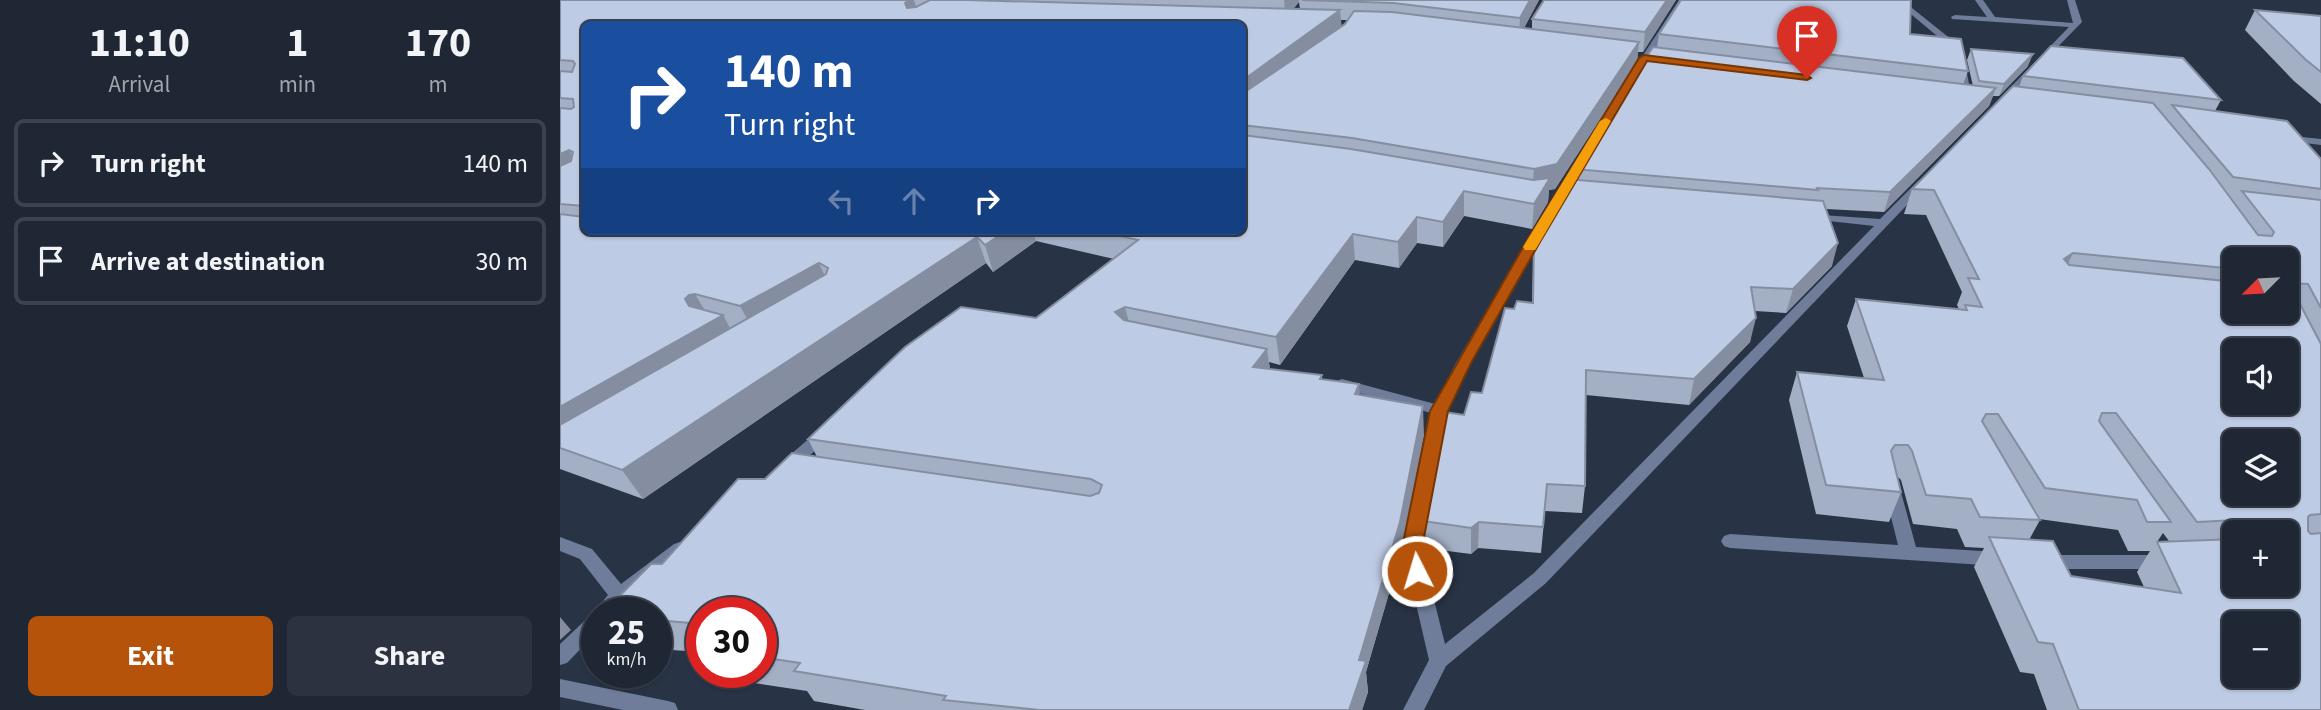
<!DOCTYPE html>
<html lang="en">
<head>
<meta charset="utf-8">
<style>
	body { margin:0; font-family:"Source Sans 3",sans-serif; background:#2c3240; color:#f1f3f6; height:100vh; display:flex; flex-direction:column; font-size:26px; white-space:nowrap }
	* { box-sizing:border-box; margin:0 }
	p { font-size:23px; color:#a1a5ac }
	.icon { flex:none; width:38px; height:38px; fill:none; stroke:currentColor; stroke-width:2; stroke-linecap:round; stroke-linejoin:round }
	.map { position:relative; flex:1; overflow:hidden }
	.sheet { display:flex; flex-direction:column; background:#1f2634; width:560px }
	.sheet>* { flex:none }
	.guide { position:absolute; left:21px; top:21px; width:665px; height:214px; border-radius:10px; box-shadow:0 2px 5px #0004,0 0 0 2px #3c434f; background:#1a4fa0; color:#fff; overflow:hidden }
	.needle { width:46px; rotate:246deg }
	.fabs { position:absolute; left:1662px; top:247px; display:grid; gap:14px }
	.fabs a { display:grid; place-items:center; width:77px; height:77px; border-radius:10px; background:#1f2634; box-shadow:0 2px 5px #0004,0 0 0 2px #3c434f; font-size:35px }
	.speed { position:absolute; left:21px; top:597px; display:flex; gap:14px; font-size:35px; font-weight:700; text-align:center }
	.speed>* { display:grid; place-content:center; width:91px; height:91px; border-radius:50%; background:#1f2634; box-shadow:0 2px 5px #0004,0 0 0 2px #3c434f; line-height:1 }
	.speed small { font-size:18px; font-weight:400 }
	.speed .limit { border:10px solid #d22; background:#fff; color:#111 }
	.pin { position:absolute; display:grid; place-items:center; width:60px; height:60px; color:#fff; margin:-72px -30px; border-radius:50% 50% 50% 0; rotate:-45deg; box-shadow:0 0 7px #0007 }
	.pin .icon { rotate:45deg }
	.me { position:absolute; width:77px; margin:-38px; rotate:355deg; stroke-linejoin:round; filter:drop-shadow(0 0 5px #0008) }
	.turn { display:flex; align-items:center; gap:24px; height:147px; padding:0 28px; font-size:32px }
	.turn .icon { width:91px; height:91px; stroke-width:2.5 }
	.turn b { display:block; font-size:49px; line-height:60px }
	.lanes { display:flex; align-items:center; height:66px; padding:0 28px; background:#0003; justify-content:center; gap:35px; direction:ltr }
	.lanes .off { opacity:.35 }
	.eta { display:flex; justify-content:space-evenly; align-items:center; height:119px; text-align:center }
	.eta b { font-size:42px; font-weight:700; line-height:49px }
	.action { display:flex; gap:14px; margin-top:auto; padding:14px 28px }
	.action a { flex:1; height:80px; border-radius:10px; background:#b45309; color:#fff; font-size:28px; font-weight:700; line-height:80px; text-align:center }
	.action a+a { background:#2c3240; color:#f1f3f6 }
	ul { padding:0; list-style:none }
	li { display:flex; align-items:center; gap:21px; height:88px; margin:0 14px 10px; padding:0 14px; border:4px solid #3c434f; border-radius:10px }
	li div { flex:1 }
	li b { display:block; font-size:26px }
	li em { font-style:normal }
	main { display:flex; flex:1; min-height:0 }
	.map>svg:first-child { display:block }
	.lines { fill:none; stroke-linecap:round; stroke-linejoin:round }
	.street { fill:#6f7d9a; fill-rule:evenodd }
	.wall { fill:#a3afc4; fill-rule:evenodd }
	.shaded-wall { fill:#858ea0 }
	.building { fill:#becbe4; stroke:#858ea0; stroke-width:2; fill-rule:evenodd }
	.route { fill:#b45309; stroke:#753606; stroke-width:2 }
	.slow { fill:#f59e0b }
</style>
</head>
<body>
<main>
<section class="sheet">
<div class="eta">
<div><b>11:10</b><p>Arrival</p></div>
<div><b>1</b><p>min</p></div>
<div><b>170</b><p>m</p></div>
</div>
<ul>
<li><svg class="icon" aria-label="right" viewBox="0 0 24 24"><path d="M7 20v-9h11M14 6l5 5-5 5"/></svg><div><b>Turn right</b></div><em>140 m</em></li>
<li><svg class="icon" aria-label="arrive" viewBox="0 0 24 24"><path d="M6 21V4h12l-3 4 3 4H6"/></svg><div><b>Arrive at destination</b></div><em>30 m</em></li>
</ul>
<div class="action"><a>Exit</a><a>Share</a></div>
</section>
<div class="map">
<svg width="1761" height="710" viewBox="0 0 1761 710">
	<rect width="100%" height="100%" fill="#293346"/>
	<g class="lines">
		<g class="street">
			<path d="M1119,0H1127L1050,120H1044L1042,118Z"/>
			<path d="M1334,0H1342L1402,48L1412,99L1405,97L1395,51Z"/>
			<path d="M1415,0H1423L1435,17L1513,23L1507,0H1515L1522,22L1443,103L1438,100L1440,98L1509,27L1392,19L1391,17L1395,15L1427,17Z"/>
			<path d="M1724,135L1761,139V145L1721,140L1719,138Z"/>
			<path d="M1024,154L1029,157L1005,196L1004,198H996L995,196L1019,157Z"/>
			<path d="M1363,179L1368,182L1367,184L986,583L886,666L864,710H843L869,660L843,548L871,413L777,387L775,384L777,381L782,379L875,404L896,363L977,226L983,223L987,224L989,226L910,363L887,410L861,548L885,644L974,573L1314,226L1251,219L1247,218V214L1320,219L1359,180Z"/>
			<path d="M265,428L270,429L273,433L270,437L234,470H222L220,466L222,462L260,429Z"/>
			<path d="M1331,479L1337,481L1339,485L1356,547L1438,552L1444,554L1447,559L1444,564L1438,566L1170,548L1164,546L1161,541L1164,536L1170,534L1338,545L1323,485L1325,481Z"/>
			<path d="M0,537L32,549L61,584L114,544L120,542L126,544L129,549L126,554L55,612H37V632L7,663L0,665V644L34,612L48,595L20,559L0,551Z"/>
			<path d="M1486,555H1602L1608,557L1611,562L1608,567L1602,569H1486L1480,567L1477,562L1480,557Z"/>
			<path d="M0,679L108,701L115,703L118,710H63L0,697Z"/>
		</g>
	</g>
	<g class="wall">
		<path d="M0,0H979L964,28L972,29V19L1116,0L1083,52H1078L1077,62L995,189L989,190L988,202L972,229L904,216L883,247L857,243L839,268L795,260L720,365L709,362L710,369L762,375V379L800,395L864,435L841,552L806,672L808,692L802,710H305L254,701L247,691L167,679L162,672H201V612H142V652L96,649V612L102,564L205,479L257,457L248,439L476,318L554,259L476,241L433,272L426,263L83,499L0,469ZM739,2L740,9H733ZM781,20H788L781,26ZM24,24H682V231H24Z"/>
		<path d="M1695,10L1761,16V104L1734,81L1685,30Z"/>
		<path d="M1099,34H1350L1408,71L1403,85L1413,86L1407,60L1411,49L1468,66L1439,96H1433L1429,106L1324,212L1266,209L1272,266L1226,313L1195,311L1190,342L1129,405L1026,395L1025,486L1022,513L985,511L981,553L918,548L911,554L864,548L863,521L904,415L922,393L954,309L972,303L974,237L1013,180L1014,169L1097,47Z"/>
		<path d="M1463,76L1661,100L1655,111L1761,159V710H1487L1474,674L1460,672L1414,567L1424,548L1405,547L1397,529L1353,524L1341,480L1337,476L1341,492L1329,522L1256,514L1229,400L1237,372L1304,378L1287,326L1296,299L1399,309L1397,305L1402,292L1366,215L1344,214L1352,189L1459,87ZM1675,259H1727L1675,312ZM1479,519L1558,530L1568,551H1590L1577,572L1584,587L1511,576L1469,540L1480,520ZM1675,532H1727L1675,584ZM1603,533L1609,541L1597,542Z"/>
	</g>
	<g class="shaded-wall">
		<path d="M350,0H354L359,17L351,22L345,3Z"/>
		<path d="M724,0H739V2L726,18Z"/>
		<path d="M970,0H979L959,37L960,18Z"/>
		<path d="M1107,0H1116L1083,52L1085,32Z"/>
		<path d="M780,10L782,29L682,104V81Z"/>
		<path d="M1079,42L1077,62L995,189L989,190L988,202L972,229L974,204L972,193L974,169Z"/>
		<path d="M1473,54L1468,66L1439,96L1444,84Z"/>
		<path d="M1436,88L1429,106L1324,212L1330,192Z"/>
		<path d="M9,150L23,174L0,184V154Z"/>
		<path d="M904,191V216L883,247V222Z"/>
		<path d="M857,217V243L839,268L838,242Z"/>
		<path d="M446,231H473L476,241L433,272L425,245Z"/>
		<path d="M793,234L795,260L720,365L716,337Z"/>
		<path d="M417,237L426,263L83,499L62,470Z"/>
		<path d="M1278,243L1272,266L1226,313L1233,289Z"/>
		<path d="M1513,253L1501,279L1504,259Z"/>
		<path d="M259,263L271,290L195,333L180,306Z"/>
		<path d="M135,294L151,321L163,315L178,343L0,448V407L129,295Z"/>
		<path d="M565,307L572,334L555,312Z"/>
		<path d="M1196,318L1190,342L1129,405L1134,379Z"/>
		<path d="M707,349L711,377L693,367Z"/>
		<path d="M799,384L801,413L795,394Z"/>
		<path d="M863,406L864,435L841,552L806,672L808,692L802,710H789L799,660Z"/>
		<path d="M919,522L918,548L911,554V528Z"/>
		<path d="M0,617L11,630L0,640Z"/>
	</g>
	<g class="building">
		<path d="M0,0H350L345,3L347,8L356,7L370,0H406L780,10L682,81V24H24V206L0,204V166L11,161L13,152L9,150L0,154V108L11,109L14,107L13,99L0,98V71L12,72L15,64L13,61L0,60Z"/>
		<path d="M742,0H970L960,18L833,3Z"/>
		<path d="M984,0H1107L1085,32L972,19Z"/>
		<path d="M1121,0H1351L1350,34L1401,39L1408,71L1099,34Z"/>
		<path d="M1695,10L1761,16V72L1745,59Z"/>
		<path d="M794,11L832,12L1079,42L997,164L974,169L792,138L682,125V94L785,24Z"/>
		<path d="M1491,46L1623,58L1661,100L1463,76Z"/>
		<path d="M1093,47L1436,88L1330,192L1257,188L1258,190L1014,169Z"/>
		<path d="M1411,49L1473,54L1444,84L1419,81Z"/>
		<path d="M1453,86L1593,103L1649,169L1698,235L1712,236L1714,232L1682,191L1761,200V308L1748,284L1729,283L1761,344V514L1750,515L1748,517V531L1751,534L1761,533V710H1519L1493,644L1478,642L1429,537L1493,541L1511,576L1621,593L1597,542L1675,539V584H1727V532H1700V521L1697,519L1637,522L1556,413H1542L1539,421L1611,522H1587L1577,500L1485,488L1438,414H1426L1422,421L1480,520L1420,517L1411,499L1366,495L1352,451L1348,445H1335L1331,451L1341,492L1266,485L1237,372L1324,380L1296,299L1407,310L1405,305L1422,307L1408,278L1419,279L1374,190L1352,189ZM1513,253L1675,269V259H1727V312H1675V282L1509,265L1504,259ZM1675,350H1727V402H1675ZM1675,441H1727V494H1675ZM1675,623H1727V676H1675Z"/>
		<path d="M1612,105L1727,121L1761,159V189L1673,177Z"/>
		<path d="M682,135L791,149L973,180L990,178L974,204L904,191L883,222L857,217L838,242L793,234L716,337L565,307L555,312L564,320L707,349L693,367L762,375L760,379L799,384L795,394L863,406L840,522L799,660L806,661L789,710H479L383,700L386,696L234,671L240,663L201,657V612H142V624L96,620V612H44L91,564H102L178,479H205L232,453L530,496L539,493L542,485L531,479L248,439L345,347L401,307L476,318L578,240L538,231H682Z"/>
		<path d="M1007,179L1263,201L1278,243L1233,289L1191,287L1196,318L1134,379L1026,370L1025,486L987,484L983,527L919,522L911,528L863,521L884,412L904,415L911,392L922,393L945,308L954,309L957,301L973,303L974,237Z"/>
		<path d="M0,214L24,217V231H446L425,245L417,237L62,470L0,448V425L266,274L268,268L259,263L180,306L135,294L129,295L125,299L129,306L163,315L0,407Z"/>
	</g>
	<path class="route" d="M1084,55L1247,75L1251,78L1247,80L1087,61L980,242L911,363L888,411L862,548L868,571L865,577L857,579L850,577L842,548L870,411L966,242L1079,58Z"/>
	<path class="slow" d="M1046,118L1051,121L977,247L975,250H965L963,247L1040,121Z"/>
</svg>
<div class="fabs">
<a><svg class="needle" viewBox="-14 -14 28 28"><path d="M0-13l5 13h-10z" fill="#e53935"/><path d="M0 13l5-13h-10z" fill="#a1a5ac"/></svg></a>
<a><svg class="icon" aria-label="sound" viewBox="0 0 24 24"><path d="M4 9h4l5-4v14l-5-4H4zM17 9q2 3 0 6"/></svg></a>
<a><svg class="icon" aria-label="layers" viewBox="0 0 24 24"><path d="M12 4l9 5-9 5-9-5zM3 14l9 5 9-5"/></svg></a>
<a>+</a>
<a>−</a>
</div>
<div class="speed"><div>25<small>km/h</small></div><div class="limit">30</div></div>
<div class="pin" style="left:1247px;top:78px;background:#d93025"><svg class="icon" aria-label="arrive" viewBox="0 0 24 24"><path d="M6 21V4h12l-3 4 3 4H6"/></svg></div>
<svg class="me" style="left:857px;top:571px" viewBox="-20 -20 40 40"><circle r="17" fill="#b45309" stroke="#fff" stroke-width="3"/><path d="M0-11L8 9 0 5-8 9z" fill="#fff"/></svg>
<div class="guide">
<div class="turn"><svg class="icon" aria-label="right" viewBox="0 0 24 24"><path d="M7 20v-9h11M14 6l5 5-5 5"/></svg><div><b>140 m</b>Turn right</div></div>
<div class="lanes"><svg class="icon off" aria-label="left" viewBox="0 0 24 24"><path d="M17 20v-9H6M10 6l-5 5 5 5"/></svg><svg class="icon off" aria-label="ahead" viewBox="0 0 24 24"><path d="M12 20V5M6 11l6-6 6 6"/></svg><svg class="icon" aria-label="right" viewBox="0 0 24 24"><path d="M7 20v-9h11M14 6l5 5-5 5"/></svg></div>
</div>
</div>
</main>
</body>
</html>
